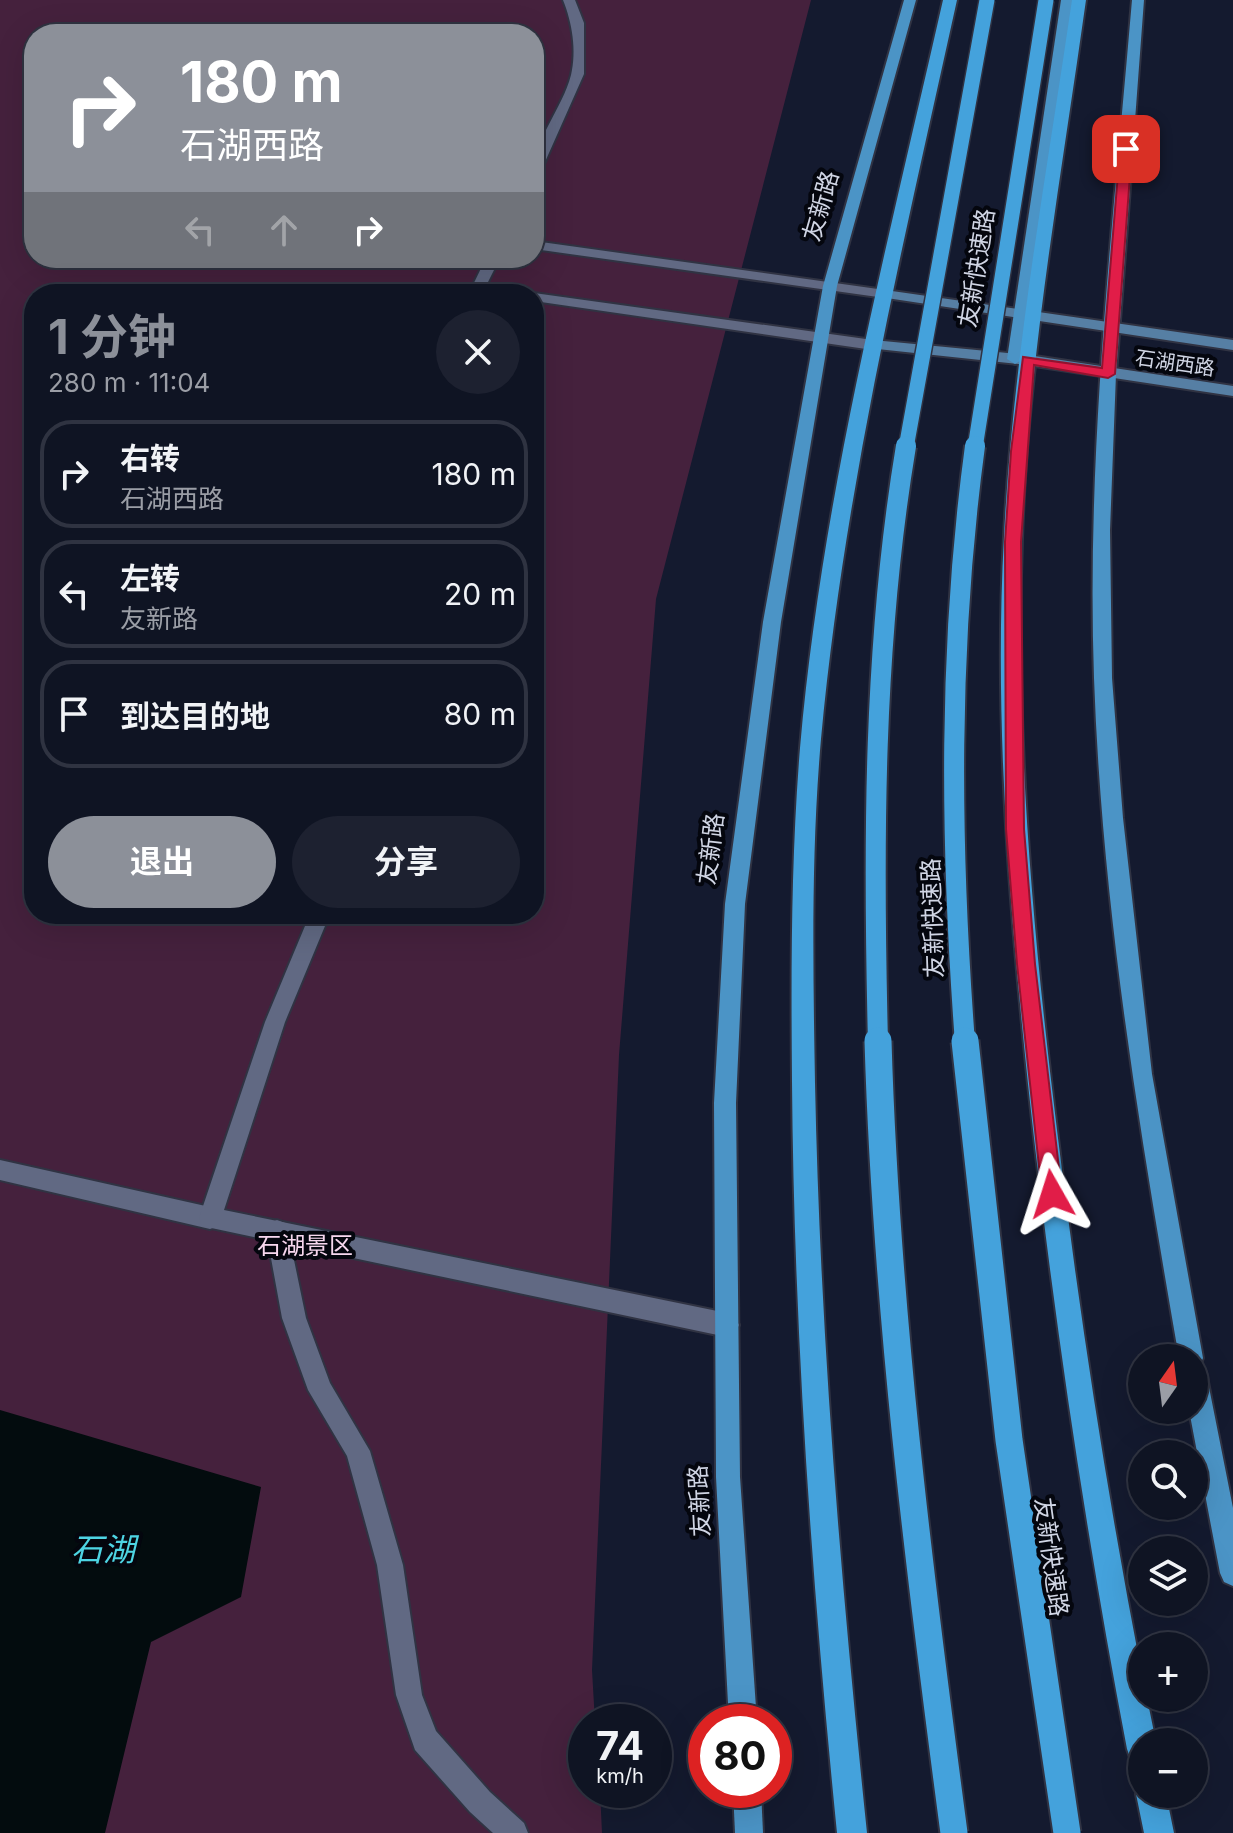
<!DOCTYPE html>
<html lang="zh">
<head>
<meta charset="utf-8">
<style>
	body { margin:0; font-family:Inter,"Noto Sans SC",sans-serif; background:#1d2130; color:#f1f3f6; height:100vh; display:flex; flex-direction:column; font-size:30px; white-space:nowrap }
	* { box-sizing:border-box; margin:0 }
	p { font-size:26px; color:#9b9ea6 }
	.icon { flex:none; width:44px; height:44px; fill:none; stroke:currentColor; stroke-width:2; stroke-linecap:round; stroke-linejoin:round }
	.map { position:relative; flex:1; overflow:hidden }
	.sheet { position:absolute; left:24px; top:284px; width:520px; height:640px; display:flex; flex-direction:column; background:#0f1423; border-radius:32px; box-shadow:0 8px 32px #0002,0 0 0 2px #2f3341 }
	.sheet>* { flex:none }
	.top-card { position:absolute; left:24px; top:24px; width:520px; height:244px; border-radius:32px; box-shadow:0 8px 32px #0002,0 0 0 2px #2f3341; background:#8c9099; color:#fff; overflow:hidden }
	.needle { width:52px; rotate:14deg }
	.tools { position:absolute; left:1128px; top:1344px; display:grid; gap:16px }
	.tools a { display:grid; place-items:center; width:80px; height:80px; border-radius:50%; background:#0f1423; box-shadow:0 8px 32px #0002,0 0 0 2px #2f3341; font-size:40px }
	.speed { position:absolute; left:568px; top:1704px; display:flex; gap:16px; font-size:40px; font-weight:700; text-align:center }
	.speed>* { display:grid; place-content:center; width:104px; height:104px; border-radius:50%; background:#0f1423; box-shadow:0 8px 32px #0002,0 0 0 2px #2f3341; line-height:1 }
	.speed small { font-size:20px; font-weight:400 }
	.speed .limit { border:12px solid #d22; background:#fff; color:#111 }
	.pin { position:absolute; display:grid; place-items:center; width:68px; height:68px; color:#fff; margin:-34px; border-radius:16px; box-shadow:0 4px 12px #0006 }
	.me { position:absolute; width:88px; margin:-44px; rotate:354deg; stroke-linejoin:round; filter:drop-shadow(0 0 6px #0008) }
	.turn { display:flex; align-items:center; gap:28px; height:168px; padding:0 24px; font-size:36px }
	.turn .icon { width:104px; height:104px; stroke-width:2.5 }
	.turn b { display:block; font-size:56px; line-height:68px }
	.lanes { display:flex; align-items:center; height:76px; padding:0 24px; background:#0003; justify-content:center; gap:40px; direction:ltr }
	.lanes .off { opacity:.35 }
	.round { display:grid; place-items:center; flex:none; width:84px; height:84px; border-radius:42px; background:#1d2130 }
	.headline { display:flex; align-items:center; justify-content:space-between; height:136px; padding:0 24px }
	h1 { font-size:48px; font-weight:700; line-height:60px; color:#8c9099 }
	.cta { display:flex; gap:16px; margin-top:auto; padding:16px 24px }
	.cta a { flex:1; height:92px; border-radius:48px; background:#8c9099; color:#fff; font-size:32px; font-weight:700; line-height:92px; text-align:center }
	.cta a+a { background:#1d2130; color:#f1f3f6 }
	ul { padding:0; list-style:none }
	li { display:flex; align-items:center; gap:24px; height:108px; margin:0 16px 12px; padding:0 8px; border:4px solid #2f3341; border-radius:32px }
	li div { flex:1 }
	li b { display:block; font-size:30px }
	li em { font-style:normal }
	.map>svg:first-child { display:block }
	.green { fill:#45213d; fill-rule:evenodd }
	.water { fill:#030c0e }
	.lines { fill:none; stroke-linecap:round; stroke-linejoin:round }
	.minor-casing { stroke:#303343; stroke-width:4 }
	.tertiary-casing { stroke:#303343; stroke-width:4 }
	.secondary-casing { stroke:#303343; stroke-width:4 }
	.primary-casing { stroke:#303343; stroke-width:4 }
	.trunk-casing { stroke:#303343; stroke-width:4 }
	.minor { fill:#616983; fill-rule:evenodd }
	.tertiary { fill:#616983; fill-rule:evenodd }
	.secondary { fill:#567fa4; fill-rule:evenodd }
	.primary { fill:#4b94c6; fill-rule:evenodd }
	.trunk { fill:#44a2dc; fill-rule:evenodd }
	.trunk-bridge-far2-casing { stroke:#303343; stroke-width:18; stroke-linecap:butt }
	.trunk-bridge-far1-casing { stroke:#303343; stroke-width:24; stroke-linecap:butt }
	.trunk-bridge-casing { stroke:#303343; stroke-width:31; stroke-linecap:butt }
	.trunk-bridge-far2 { stroke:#44a2dc; stroke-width:15 }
	.trunk-bridge-far1 { stroke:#44a2dc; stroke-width:20 }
	.trunk-bridge { stroke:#44a2dc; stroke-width:27 }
	.route { fill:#e11d48; stroke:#92132f; stroke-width:2 }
	.labels { text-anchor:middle; stroke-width:8; stroke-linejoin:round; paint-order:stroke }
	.far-street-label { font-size:20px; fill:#d0d5e4; stroke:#04060e }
	.street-label { font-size:24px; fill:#d0d5e4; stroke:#04060e }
	.park-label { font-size:24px; fill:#f7d7ee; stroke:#04060e }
	.near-water-label { font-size:32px; font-style:italic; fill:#4ed4e3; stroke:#04060e }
</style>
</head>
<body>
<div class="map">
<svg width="1233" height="1833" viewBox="0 0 1233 1833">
	<rect width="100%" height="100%" fill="#141a2f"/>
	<path class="green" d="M0,0H811L656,599L619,1055L592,1670L595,1722H586V1790H600L602,1833H0ZM34,34H534V258H34ZM34,294H534V914H34Z"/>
	<path class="water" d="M0,1410L261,1487L241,1597L151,1642L105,1833H0Z"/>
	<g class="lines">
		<defs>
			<g id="minor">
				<path d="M563,0H575L584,23V74L541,171L534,175C534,137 562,110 571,75C577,51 572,22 563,0Z"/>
				<path d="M486,258H500L483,292H473L471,289Z"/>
				<path d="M0,1160L210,1207L218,1210L221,1218L218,1226L210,1229L0,1180Z"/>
				<path d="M277,1220L285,1223L288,1231L306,1318L330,1383L370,1451L403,1565L422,1695L436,1731L490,1792L524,1823L528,1833H493L470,1812L415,1750L396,1695L377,1565L347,1456L308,1390L282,1318L266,1231L269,1223Z"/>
			</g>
			<g id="tertiary">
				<path d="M534,241L885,290L892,294L885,298L534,249Z"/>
				<path d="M478,285L516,290L523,294H468L473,286Z"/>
				<path d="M534,293L873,340L880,345L873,350L534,301V294H529Z"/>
				<path d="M310,914H330L285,1022L224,1210L727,1313L735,1317L739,1325L735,1333L727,1337L202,1226L199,1218L265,1022Z"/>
			</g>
			<g id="secondary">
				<path d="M885,290L1233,340V350L880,297V291Z"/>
				<path d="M873,340L1028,355L1233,386V396L1028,365L868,348L866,345Z"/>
			</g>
			<g id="primary">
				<path d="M904,0H916L837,286L781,622L745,904L736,1103L740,1477L757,1722H729L716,1477L714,1103L725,904L763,622L823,286Z"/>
				<path d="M1061,0H1073L1023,359L1015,364L1007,359Z"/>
				<path d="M1132,0H1144L1116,374L1110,530L1112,678L1123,818L1152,1074L1203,1358L1201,1363L1206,1372L1233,1508V1586L1224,1582L1220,1573L1189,1410H1194V1358H1179C1140,1133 1102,907 1094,678C1086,451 1113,225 1132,0Z"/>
				<path d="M733,1790H761L763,1833H735Z"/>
			</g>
			<g id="trunk">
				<path d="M943,0H957C903,245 844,490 821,739C811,853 813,969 815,1083C820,1334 841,1584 867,1833H837C812,1583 794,1333 792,1082C791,971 791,859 800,748C822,495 887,247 943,0Z"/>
				<path d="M1072,0H1086C1061,179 1028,358 1022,539C1015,736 1033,934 1057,1130C1079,1313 1107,1494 1142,1675V1698H1147L1156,1742H1142V1764L1131,1760L1127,1749C1085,1529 1052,1307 1028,1084C1009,902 994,718 1004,536C1013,356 1046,178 1072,0Z"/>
				<path d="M1142,1782V1794H1166L1174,1833H1144L1136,1794Z"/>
			</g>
		</defs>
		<use href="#minor" class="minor-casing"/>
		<use href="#tertiary" class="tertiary-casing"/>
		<use href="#secondary" class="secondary-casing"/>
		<use href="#primary" class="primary-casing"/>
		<use href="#trunk" class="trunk-casing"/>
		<use href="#minor" class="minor"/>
		<use href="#tertiary" class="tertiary"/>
		<use href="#secondary" class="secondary"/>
		<use href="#primary" class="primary"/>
		<use href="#trunk" class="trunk"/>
		<defs>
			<g id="trunk-bridge-far2">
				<path d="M906,448L987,0"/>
				<path d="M975,448L1046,0"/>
			</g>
			<g id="trunk-bridge-far1">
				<path d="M878,1043C873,844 873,644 906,446"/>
				<path d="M965,1043C950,843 948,645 975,446"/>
			</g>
			<g id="trunk-bridge">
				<path d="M878,1041C886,1306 919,1570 954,1833"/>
				<path d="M965,1041L1009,1440L1067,1833"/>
			</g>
		</defs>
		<use href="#trunk-bridge-far2" class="trunk-bridge-far2-casing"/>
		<use href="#trunk-bridge-far1" class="trunk-bridge-far1-casing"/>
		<use href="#trunk-bridge" class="trunk-bridge-casing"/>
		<use href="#trunk-bridge-far2" class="trunk-bridge-far2"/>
		<use href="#trunk-bridge-far1" class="trunk-bridge-far1"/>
		<use href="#trunk-bridge" class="trunk-bridge"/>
	</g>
	<path class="route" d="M1126,145L1132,149L1115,374L1108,378L1034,365L1021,542L1024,829L1035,964L1062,1194L1059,1201L1052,1204L1045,1201L1042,1194L1017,964L1006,829L1005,542L1011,451L1023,357L1102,368L1120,149Z"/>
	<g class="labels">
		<g class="far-street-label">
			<text transform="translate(1175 363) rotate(8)" y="7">石湖西路</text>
		</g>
		<g class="street-label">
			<text transform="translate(821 206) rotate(-74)" y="8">友新路</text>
			<text transform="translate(977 268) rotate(-81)" y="8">友新快速路</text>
			<text transform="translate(711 849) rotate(-83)" y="8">友新路</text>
			<text transform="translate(933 918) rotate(-92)" y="8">友新快速路</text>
			<text transform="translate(700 1501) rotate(-93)" y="8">友新路</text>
			<text transform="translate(1051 1557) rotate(82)" y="8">友新快速路</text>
		</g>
		<g class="park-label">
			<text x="305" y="1254">石湖景区</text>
		</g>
		<g class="near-water-label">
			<text x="103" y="1561">石湖</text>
		</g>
	</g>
</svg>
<div class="tools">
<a><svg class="needle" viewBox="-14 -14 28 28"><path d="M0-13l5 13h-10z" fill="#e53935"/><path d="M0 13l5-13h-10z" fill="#9b9ea6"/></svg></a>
<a><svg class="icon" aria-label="search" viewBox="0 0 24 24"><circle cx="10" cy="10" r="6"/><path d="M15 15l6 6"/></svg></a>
<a><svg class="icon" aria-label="layers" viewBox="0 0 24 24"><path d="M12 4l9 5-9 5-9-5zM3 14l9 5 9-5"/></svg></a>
<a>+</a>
<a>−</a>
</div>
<div class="speed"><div>74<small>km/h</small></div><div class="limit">80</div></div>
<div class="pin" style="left:1126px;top:149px;background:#d93025"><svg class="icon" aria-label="arrive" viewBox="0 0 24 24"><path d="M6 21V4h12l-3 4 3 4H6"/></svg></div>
<svg class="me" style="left:1052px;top:1194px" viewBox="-20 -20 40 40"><path d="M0-17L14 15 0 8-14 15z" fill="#e11d48" stroke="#fff" stroke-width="4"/></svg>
<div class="top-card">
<div class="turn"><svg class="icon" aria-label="right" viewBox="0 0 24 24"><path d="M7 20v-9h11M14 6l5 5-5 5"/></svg><div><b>180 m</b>石湖西路</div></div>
<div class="lanes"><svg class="icon off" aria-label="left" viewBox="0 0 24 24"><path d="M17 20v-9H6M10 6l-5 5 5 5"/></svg><svg class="icon off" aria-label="ahead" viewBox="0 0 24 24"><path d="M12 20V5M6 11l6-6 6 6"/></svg><svg class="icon" aria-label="right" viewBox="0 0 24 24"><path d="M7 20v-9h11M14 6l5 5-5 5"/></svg></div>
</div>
<section class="sheet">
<div class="headline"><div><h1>1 分钟</h1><p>280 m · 11:04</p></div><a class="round"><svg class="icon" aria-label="close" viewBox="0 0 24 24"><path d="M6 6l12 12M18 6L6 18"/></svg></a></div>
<ul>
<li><svg class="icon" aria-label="right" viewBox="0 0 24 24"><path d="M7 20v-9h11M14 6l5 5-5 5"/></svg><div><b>右转</b><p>石湖西路</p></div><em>180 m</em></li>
<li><svg class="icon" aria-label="left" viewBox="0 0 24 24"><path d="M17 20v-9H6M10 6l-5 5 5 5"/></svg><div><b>左转</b><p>友新路</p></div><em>20 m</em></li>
<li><svg class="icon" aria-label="arrive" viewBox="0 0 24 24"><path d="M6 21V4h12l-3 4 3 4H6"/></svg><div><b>到达目的地</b></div><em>80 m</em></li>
</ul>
<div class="cta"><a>退出</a><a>分享</a></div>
</section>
</div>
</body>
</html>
